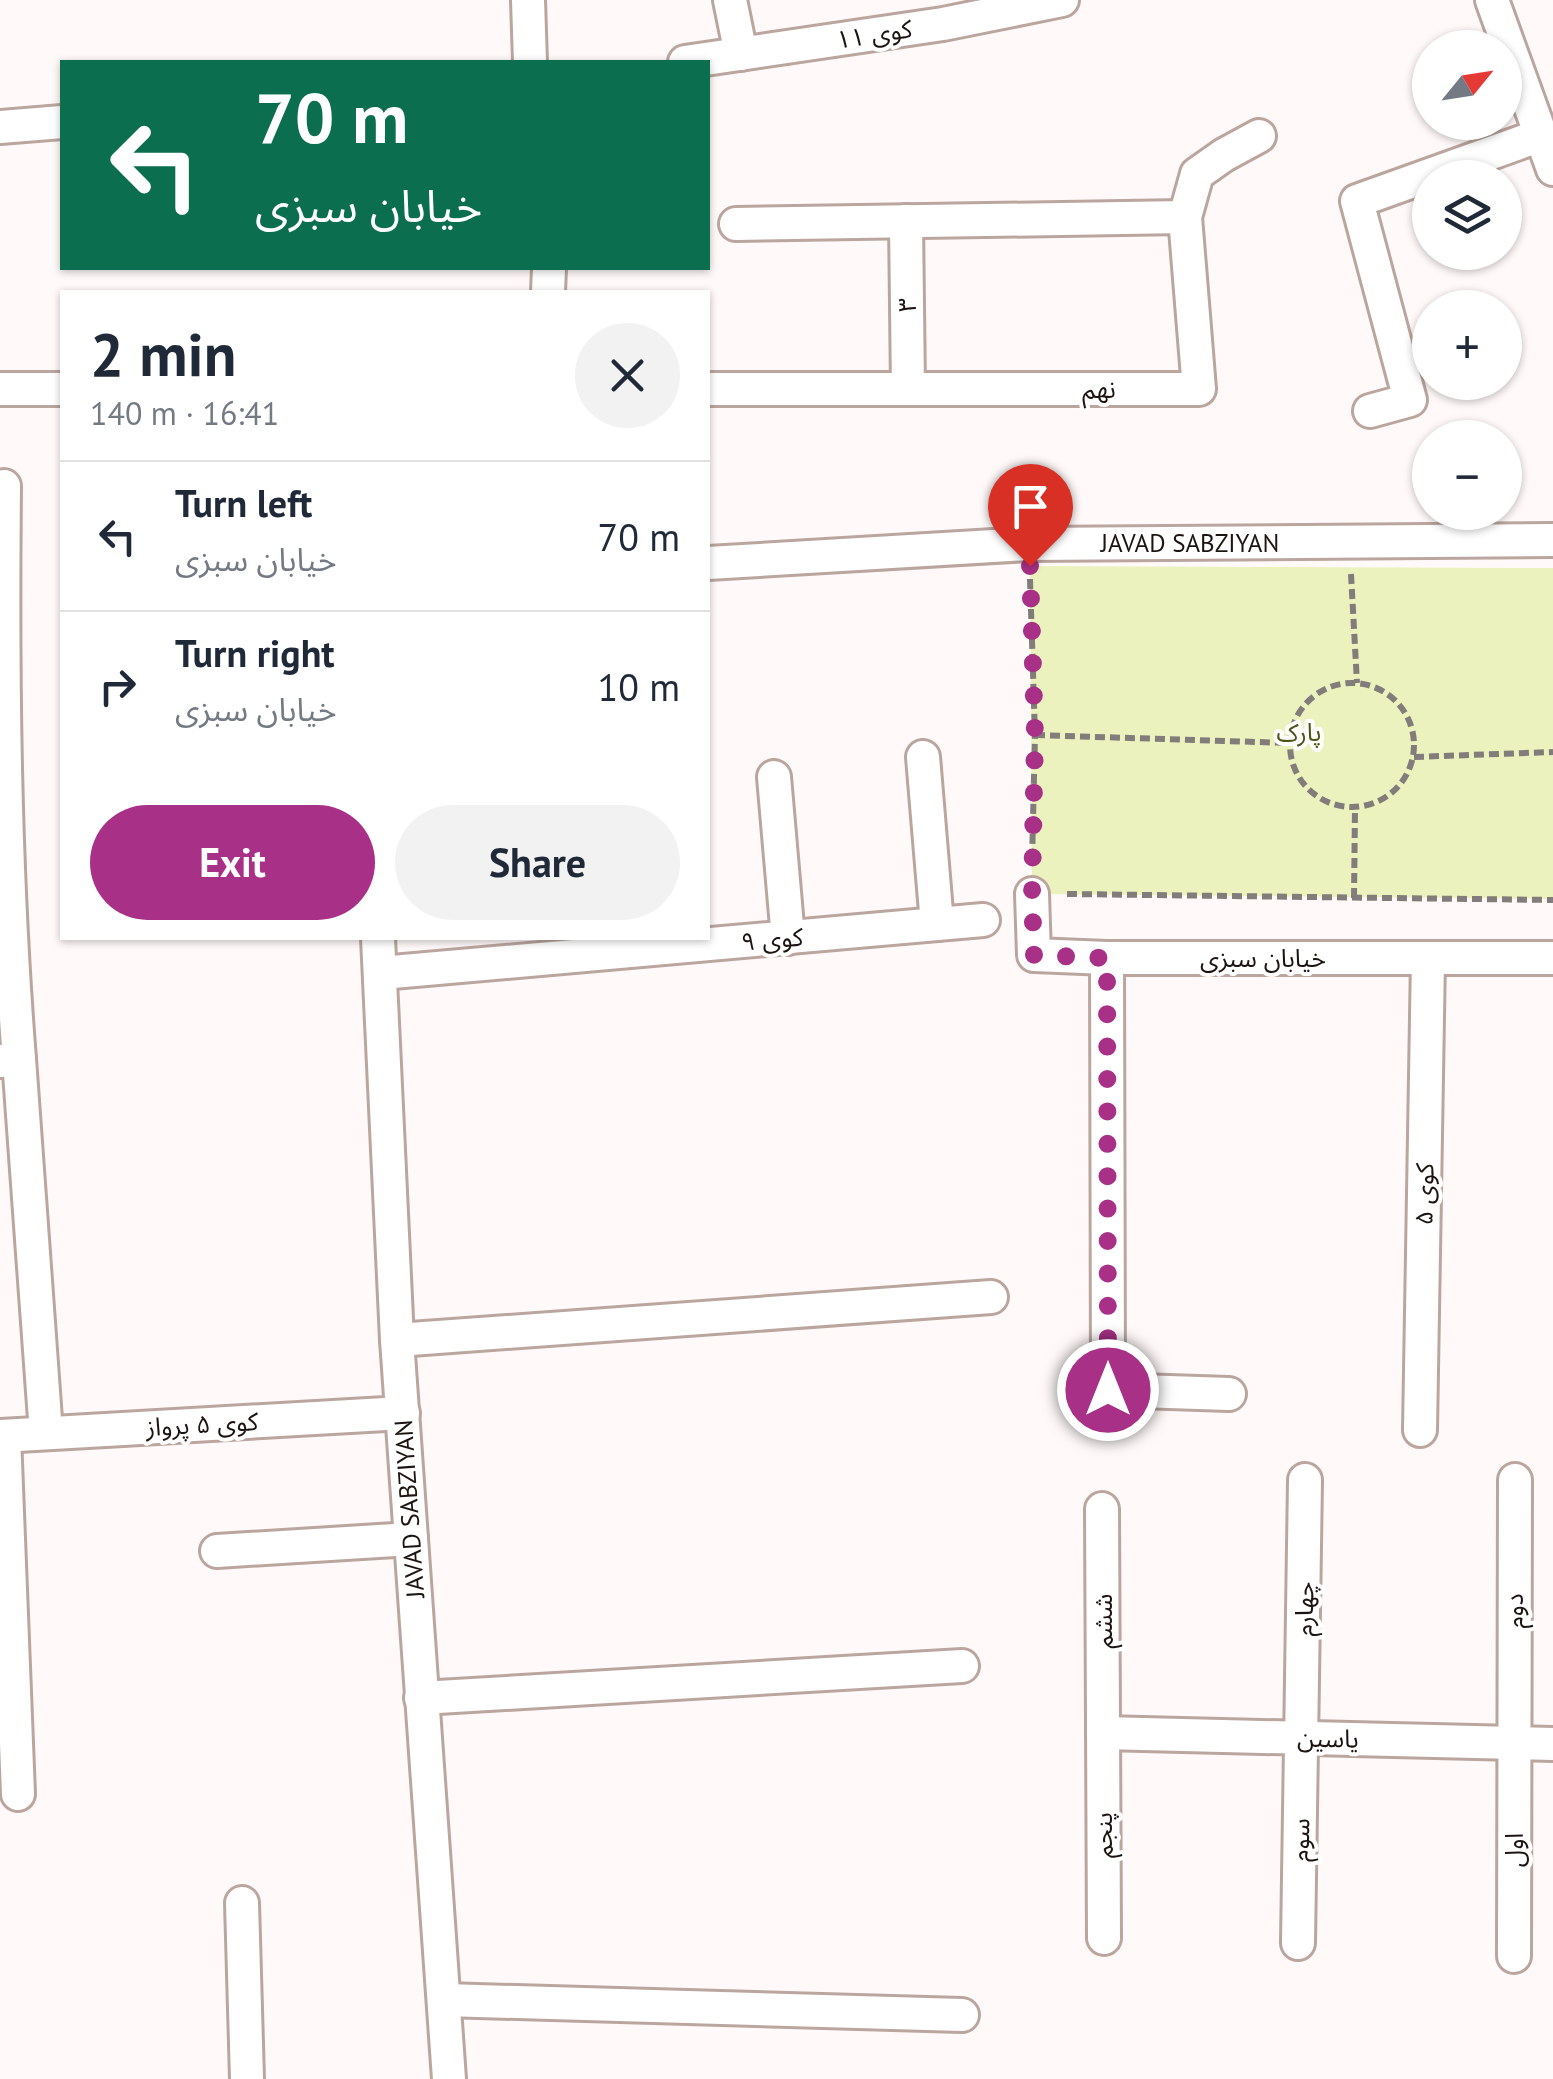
<!DOCTYPE html>
<html lang="en">
<head>
<meta charset="utf-8">
<style>
	body { margin:0; font-family:"PT Sans","Noto Sans Arabic",sans-serif; background:#f2f2f3; color:#1f2937; height:100vh; display:flex; flex-direction:column; font-size:38px; white-space:nowrap }
	* { box-sizing:border-box; margin:0 }
	p { font-size:32px; color:#747a83 }
	.icon { flex:none; width:55px; height:55px; fill:none; stroke:currentColor; stroke-width:2; stroke-linecap:round; stroke-linejoin:round }
	.map { position:relative; flex:1; overflow:hidden }
	.panel { position:absolute; left:60px; top:290px; width:650px; height:650px; display:flex; flex-direction:column; background:#fff; border-radius:0px; box-shadow:0 2px 8px #0004 }
	.panel>* { flex:none }
	.banner { position:absolute; left:60px; top:60px; width:650px; height:210px; border-radius:0px; box-shadow:0 2px 8px #0004; background:#0b6e4f; color:#fff; overflow:hidden }
	.needle { width:65px; rotate:60deg }
	.controls { position:absolute; left:1412px; top:30px; display:grid; gap:20px }
	.controls a { display:grid; place-items:center; width:110px; height:110px; border-radius:50%; background:#fff; box-shadow:0 2px 8px #0004; font-size:50px }
	.pin { position:absolute; display:grid; place-items:center; width:85px; height:85px; color:#fff; margin:-102px -42px; border-radius:50% 50% 50% 0; rotate:-45deg; box-shadow:0 0 10px #0007 }
	.pin .icon { rotate:45deg }
	.me { position:absolute; width:110px; margin:-55px; rotate:0deg; stroke-linejoin:round; filter:drop-shadow(0 0 8px #0008) }
	.turn { display:flex; align-items:center; gap:35px; height:210px; padding:0 30px; font-size:45px }
	.turn .icon { width:130px; height:130px; stroke-width:2.5 }
	.turn b { display:block; font-size:70px; line-height:85px }
	.round { display:grid; place-items:center; flex:none; width:105px; height:105px; border-radius:52px; background:#f2f2f3 }
	.head { display:flex; align-items:center; justify-content:space-between; height:170px; padding:0 30px }
	h1 { font-size:60px; font-weight:700; line-height:75px }
	.primary-button { display:flex; gap:20px; margin-top:auto; padding:20px 30px }
	.primary-button a { flex:1; height:115px; border-radius:60px; background:#a83086; color:#fff; font-size:40px; font-weight:700; line-height:115px; text-align:center }
	.primary-button a+a { background:#f2f2f3; color:#1f2937 }
	ul { padding:0; list-style:none }
	li { display:flex; align-items:center; gap:30px; height:150px; padding:0 30px; border-top:2px solid #e0e1e3 }
	li div { flex:1 }
	li b { display:block; font-size:38px }
	li em { font-style:normal }
	.map>svg:first-child { display:block }
	.green { fill:#ecf2be }
	.lines { fill:none; stroke-linecap:round; stroke-linejoin:round }
	.minor-casing { stroke:#bba69f; stroke-width:38 }
	.path { stroke:#827c7a; stroke-width:6; stroke-dasharray:10 5; stroke-linecap:butt }
	.minor { stroke:#fff; stroke-width:32 }
	.route { stroke:#a83086; stroke-width:18; stroke-dasharray:0 32.4 }
	.labels { text-anchor:middle; stroke-width:8; stroke-linejoin:round; paint-order:stroke }
	.street-label { font-size:25px; fill:#1c1411; stroke:#fff }
	.park-label { font-size:25px; fill:#4f5315; stroke:#fff }
</style>
</head>
<body>
<div class="map">
<svg width="1553" height="2079" viewBox="0 0 1553 2079">
	<rect width="100%" height="100%" fill="#fffaf9"/>
	<path class="green" d="M1030,566L1553,568V899L1032,894Z"/>
	<g class="lines">
		<defs>
			<g id="minor">
				<path d="M528,0L530,62"/>
				<path d="M730,0L741,54"/>
				<path d="M1492,0L1553,169"/>
				<path d="M685,62L943,24L1062,0"/>
				<path d="M0,127L62,122"/>
				<path d="M906,221L908,389"/>
				<path d="M736,224L1185,217"/>
				<path d="M548,292L549,268"/>
				<path d="M0,389H62"/>
				<path d="M708,389H1199L1185,217L1197,174L1224,155L1259,136"/>
				<path d="M1370,411L1410,400L1357,201L1541,135"/>
				<path d="M4,486C2,677 4,869 19,1059"/>
				<path d="M708,563L1028,544L1553,540"/>
				<path d="M923,757L937,924"/>
				<path d="M774,777L788,938"/>
				<path d="M1032,894L1034,955L1107,958H1553"/>
				<path d="M378,938L397,1340L449,2079"/>
				<path d="M1107,958L1108,1390L1229,1394"/>
				<path d="M381,973L983,920"/>
				<path d="M0,1061L19,1059L46,1433"/>
				<path d="M397,1340L991,1297"/>
				<path d="M1420,1430L1428,958"/>
				<path d="M0,1436L403,1413"/>
				<path d="M4,1436L18,1794"/>
				<path d="M1102,1509L1104,1938"/>
				<path d="M217,1551L411,1539"/>
				<path d="M421,1698L962,1666"/>
				<path d="M1103,1733L1553,1744"/>
				<path d="M242,1903L247,2079"/>
				<path d="M1298,1943L1305,1480"/>
				<path d="M1514,1956L1515,1480"/>
				<path d="M445,2000L962,2015"/>
			</g>
		</defs>
		<use href="#minor" class="minor-casing"/>
		<g class="path">
			<path d="M1351,574L1357,683"/>
			<path d="M1030,579L1035,735L1032,862"/>
			<circle cx="1352" cy="745" r="62"/>
			<path d="M1035,735L1289,743"/>
			<path d="M1414,757L1553,752"/>
			<path d="M1067,894L1553,900"/>
			<path d="M1354,898L1355,808"/>
		</g>
		<use href="#minor" class="minor"/>
	</g>
	<g class="lines">
		<path class="route" d="M1030,566L1035,735L1032,894L1034,955L1107,958L1108,1390"/>
	</g>
	<g class="labels">
		<g class="street-label">
			<text transform="translate(874 34) rotate(-9)" y="9">کوی ۱۱</text>
			<text transform="translate(907 305) rotate(-91)" y="9">۳</text>
			<text x="1099" y="398">نهم</text>
			<text x="1190" y="552">JAVAD SABZIYAN</text>
			<text transform="translate(772 939) rotate(-5)" y="9">کوی ۹</text>
			<text x="1263" y="967">خیابان سبزی</text>
			<text transform="translate(1424 1194) rotate(-89)" y="9">کوی ۵</text>
			<text transform="translate(202 1424) rotate(-3)" y="9">کوی ۵ پرواز</text>
			<text transform="translate(409 1509) rotate(-94)" y="9">JAVAD SABZIYAN</text>
			<text transform="translate(1304 1609) rotate(-89)" y="9">چهارم</text>
			<text transform="translate(1514 1611) rotate(-90)" y="9">دوم</text>
			<text transform="translate(1103 1621) rotate(-90)" y="9">ششم</text>
			<text transform="translate(1328 1738) rotate(1)" y="9">یاسین</text>
			<text transform="translate(1103 1835) rotate(-90)" y="9">پنجم</text>
			<text transform="translate(1300 1840) rotate(-89)" y="9">سوم</text>
			<text transform="translate(1514 1850) rotate(-90)" y="9">اول</text>
		</g>
		<g class="park-label">
			<text x="1299" y="741">پارک</text>
		</g>
	</g>
</svg>
<div class="controls">
<a><svg class="needle" viewBox="-14 -14 28 28"><path d="M0-13l5 13h-10z" fill="#e53935"/><path d="M0 13l5-13h-10z" fill="#747a83"/></svg></a>
<a><svg class="icon" aria-label="layers" viewBox="0 0 24 24"><path d="M12 4l9 5-9 5-9-5zM3 14l9 5 9-5"/></svg></a>
<a>+</a>
<a>−</a>
</div>
<div class="pin" style="left:1030px;top:566px;background:#d93025"><svg class="icon" aria-label="arrive" viewBox="0 0 24 24"><path d="M6 21V4h12l-3 4 3 4H6"/></svg></div>
<svg class="me" style="left:1108px;top:1390px" viewBox="-20 -20 40 40"><circle r="17" fill="#a83086" stroke="#fff" stroke-width="3"/><path d="M0-11L8 9 0 5-8 9z" fill="#fff"/></svg>
<div class="banner">
<div class="turn"><svg class="icon" aria-label="left" viewBox="0 0 24 24"><path d="M17 20v-9H6M10 6l-5 5 5 5"/></svg><div><b>70 m</b>خیابان سبزی</div></div>
</div>
<section class="panel">
<div class="head"><div><h1>2 min</h1><p>140 m · 16:41</p></div><a class="round"><svg class="icon" aria-label="close" viewBox="0 0 24 24"><path d="M6 6l12 12M18 6L6 18"/></svg></a></div>
<ul>
<li><svg class="icon" aria-label="left" viewBox="0 0 24 24"><path d="M17 20v-9H6M10 6l-5 5 5 5"/></svg><div><b>Turn left</b><p>خیابان سبزی</p></div><em>70 m</em></li>
<li><svg class="icon" aria-label="right" viewBox="0 0 24 24"><path d="M7 20v-9h11M14 6l5 5-5 5"/></svg><div><b>Turn right</b><p>خیابان سبزی</p></div><em>10 m</em></li>
</ul>
<div class="primary-button"><a>Exit</a><a>Share</a></div>
</section>
</div>
</body>
</html>
